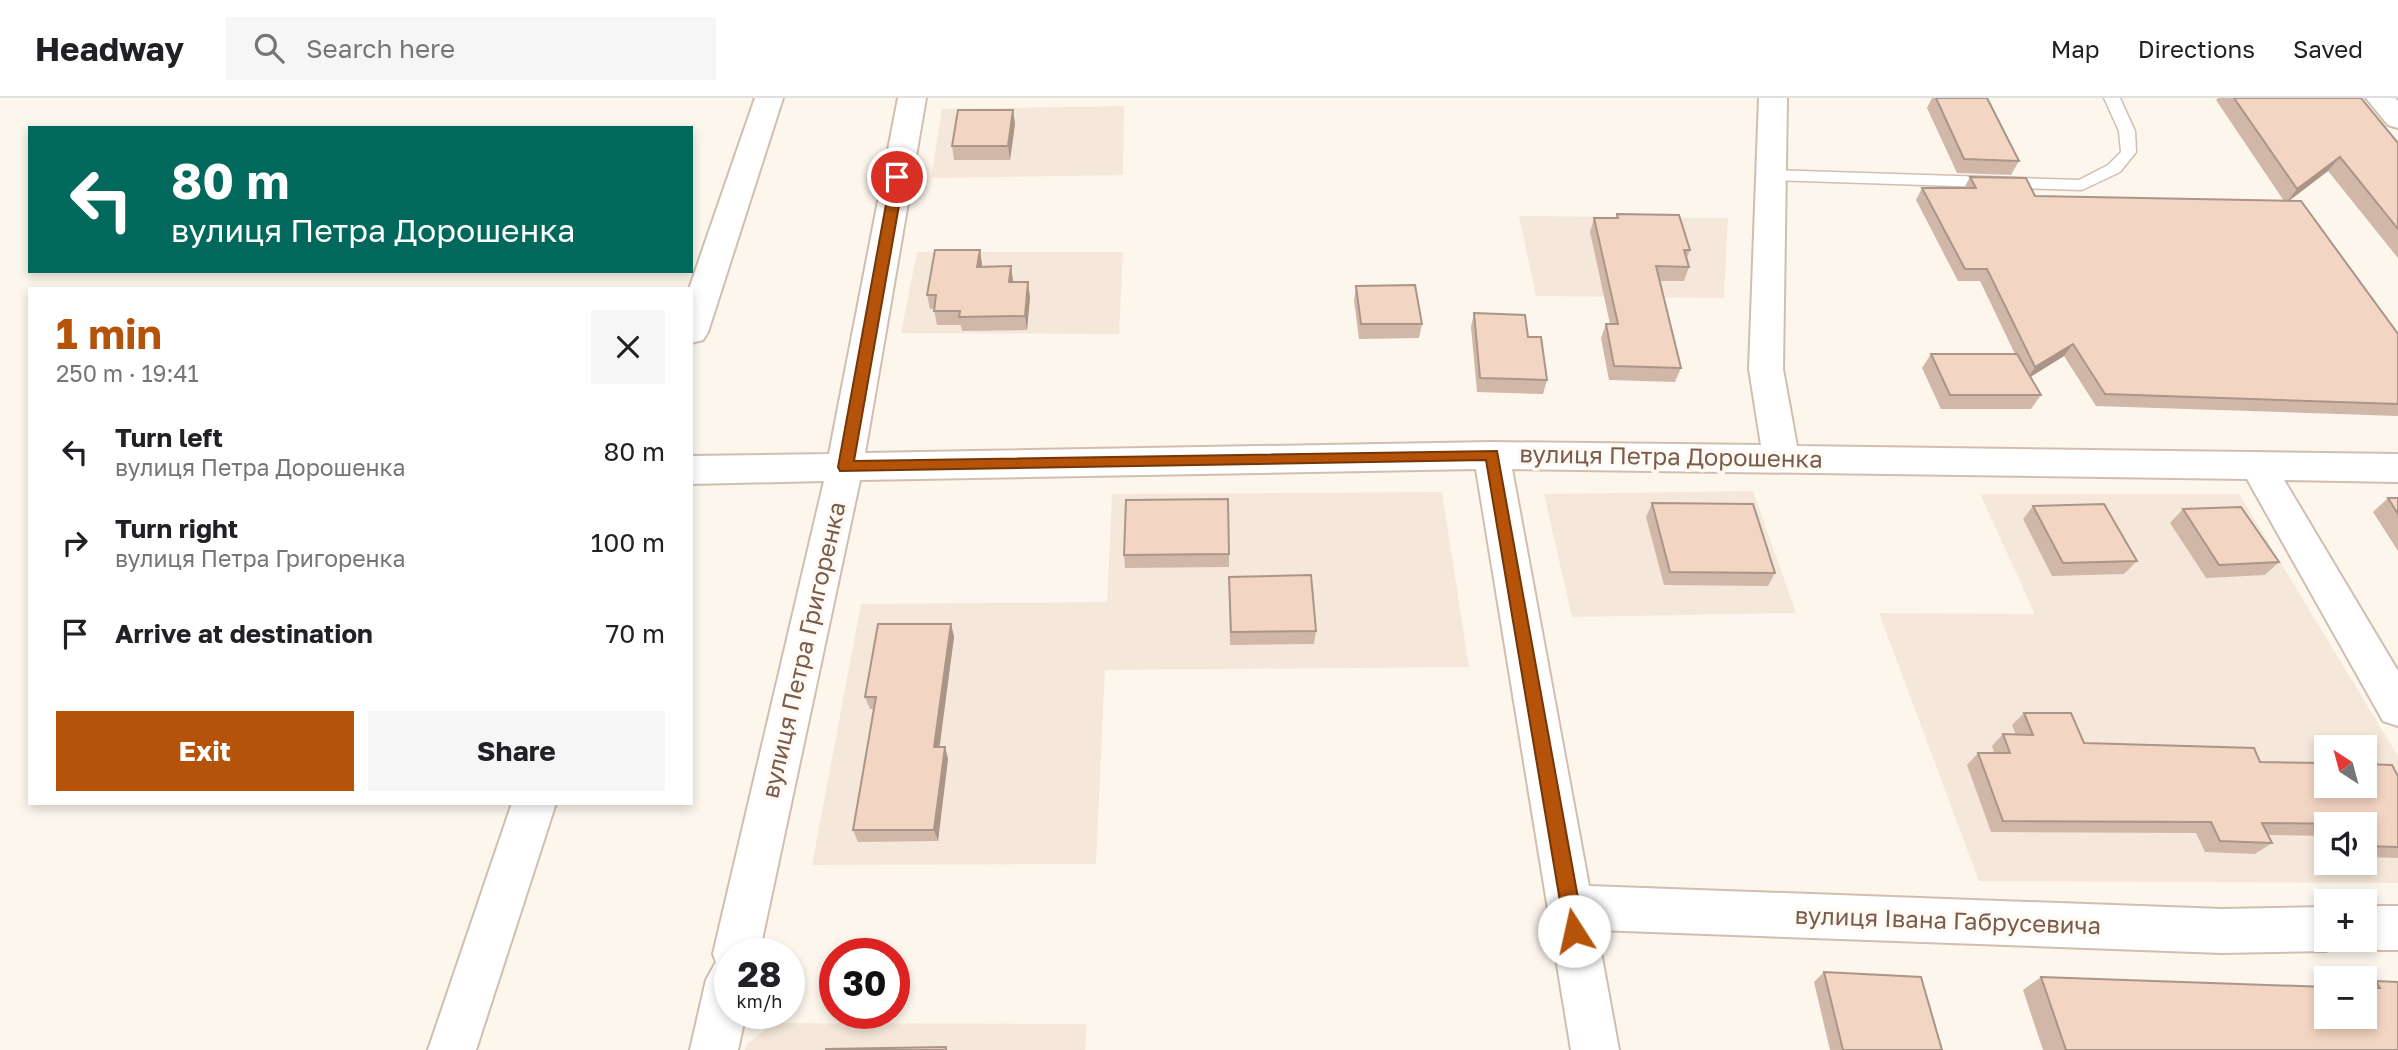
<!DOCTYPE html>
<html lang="en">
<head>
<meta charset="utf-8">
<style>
	body { margin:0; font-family:"Golos Text",sans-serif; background:#f6f6f6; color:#202124; height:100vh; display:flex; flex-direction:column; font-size:26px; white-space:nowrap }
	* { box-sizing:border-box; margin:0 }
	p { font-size:23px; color:#757577 }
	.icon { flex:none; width:38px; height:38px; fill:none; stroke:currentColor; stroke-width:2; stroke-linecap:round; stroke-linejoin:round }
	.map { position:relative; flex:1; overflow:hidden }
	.side { position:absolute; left:28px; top:189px; width:665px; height:518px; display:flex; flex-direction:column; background:#fff; border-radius:0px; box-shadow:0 4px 10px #0003 }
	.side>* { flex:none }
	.top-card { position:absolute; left:28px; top:28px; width:665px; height:147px; border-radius:0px; box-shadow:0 4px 10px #0003; background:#00695c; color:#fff; overflow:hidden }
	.needle { width:46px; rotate:324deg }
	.buttons { position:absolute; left:2314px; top:637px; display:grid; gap:14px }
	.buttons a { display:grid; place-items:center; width:63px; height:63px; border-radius:0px; background:#fff; box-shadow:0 4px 10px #0003; font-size:35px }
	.speed { position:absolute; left:714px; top:840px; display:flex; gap:14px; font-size:35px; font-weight:700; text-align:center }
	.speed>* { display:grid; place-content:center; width:91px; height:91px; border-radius:50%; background:#fff; box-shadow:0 4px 10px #0003; line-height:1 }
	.speed small { font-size:18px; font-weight:400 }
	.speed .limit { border:10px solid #d22; background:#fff; color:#111 }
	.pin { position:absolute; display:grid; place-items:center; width:60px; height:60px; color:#fff; margin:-30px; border:4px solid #fff; border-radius:50%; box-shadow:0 2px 7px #0007 }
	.me { position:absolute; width:77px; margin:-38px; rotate:350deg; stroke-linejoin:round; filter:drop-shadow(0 0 5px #0008) }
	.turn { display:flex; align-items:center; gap:24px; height:147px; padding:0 28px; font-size:32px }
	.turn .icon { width:91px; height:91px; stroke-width:2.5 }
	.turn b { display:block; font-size:49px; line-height:60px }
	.round { display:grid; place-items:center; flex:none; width:74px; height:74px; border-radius:0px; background:#f6f6f6 }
	.headline { display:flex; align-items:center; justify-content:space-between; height:119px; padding:0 28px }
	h1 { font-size:42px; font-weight:700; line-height:52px; color:#b45309 }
	.cta { display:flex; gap:14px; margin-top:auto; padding:14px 28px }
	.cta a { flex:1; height:80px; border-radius:0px; background:#b45309; color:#fff; font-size:28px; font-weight:700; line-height:80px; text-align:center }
	.cta a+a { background:#f6f6f6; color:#202124 }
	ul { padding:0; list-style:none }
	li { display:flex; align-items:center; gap:21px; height:91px; padding:0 28px }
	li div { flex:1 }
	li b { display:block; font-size:26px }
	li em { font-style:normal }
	header { display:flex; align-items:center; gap:42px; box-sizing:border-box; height:98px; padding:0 35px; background:#fff; border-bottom:2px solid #e0e0e0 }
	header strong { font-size:33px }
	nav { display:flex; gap:38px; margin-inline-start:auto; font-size:24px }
	.search { width:490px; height:63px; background:#f6f6f6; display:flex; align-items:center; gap:18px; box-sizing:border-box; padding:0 24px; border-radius:0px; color:#757577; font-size:26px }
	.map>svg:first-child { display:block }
	.residential { fill:#f5e8da; fill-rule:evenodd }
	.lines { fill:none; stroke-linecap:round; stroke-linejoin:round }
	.service-casing { stroke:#d1beb0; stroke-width:3 }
	.minor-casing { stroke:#d1beb0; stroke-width:4 }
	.service { fill:#fff; fill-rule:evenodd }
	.minor { fill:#fff; fill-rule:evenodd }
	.wall { fill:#d1b7a8 }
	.shaded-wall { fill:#aa9588 }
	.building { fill:#f3d5c3; stroke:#aa9588; stroke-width:2 }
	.route { fill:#b45309; stroke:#753606; stroke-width:2 }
	.labels { text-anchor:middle; stroke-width:7; stroke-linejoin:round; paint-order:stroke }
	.street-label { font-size:24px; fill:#7a5c4d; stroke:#fffaf3 }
</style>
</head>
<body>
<header>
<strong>Headway</strong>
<div class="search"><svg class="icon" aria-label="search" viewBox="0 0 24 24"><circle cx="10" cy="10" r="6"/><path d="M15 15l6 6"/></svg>Search here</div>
<nav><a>Map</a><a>Directions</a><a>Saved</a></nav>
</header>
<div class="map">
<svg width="2398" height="952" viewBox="0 0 2398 952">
	<rect width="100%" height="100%" fill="#fdf6ec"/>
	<g class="residential">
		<path d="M1124,8L1123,77L931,80L942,11Z"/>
		<path d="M1519,118L1728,120L1724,200L1536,198Z"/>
		<path d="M917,154H1123L1119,236L901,235Z"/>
		<path d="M1753,393L1796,515L1572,519L1544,396Z"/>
		<path d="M1442,394L1469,569L1105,572L1096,766L812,767L861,506L1107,504L1112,396Z"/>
		<path d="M1980,396H2239L2398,658V785L1979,783L1879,515L2035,516ZM2326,649H2364V688H2326ZM2326,726H2364V765H2326Z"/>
		<path d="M774,925L1087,926L1085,952H745L747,946Z"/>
	</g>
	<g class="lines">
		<defs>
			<path id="service" d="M2104,0H2120L2135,33L2136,54L2120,74L2082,92L1769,82L1761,77L1769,72L2079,82L2108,67L2121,54L2119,33Z"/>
			<g id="minor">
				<path d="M755,0H783L708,234L703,242L691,245L689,191Z"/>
				<path d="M898,0H926L865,355L1492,344L1761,347L1749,271L1759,0H1787L1783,271L1797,348L2398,356V384L2284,382L2398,573V628L2383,623L2247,381L1512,371L1589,788L2222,811L2326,809V842H2344L2342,847L2326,853L2222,855L1597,832L1619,952H1571L1476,371L860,382L759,856H730V915H746L738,952H690L706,882L716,864L713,856L824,383L691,386V358L829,356Z"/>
				<path d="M2366,0H2395L2398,3V30L2388,27Z"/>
				<path d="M512,705H556L476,952H428Z"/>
				<path d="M2364,808H2398V852H2364L2348,846L2346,842H2364Z"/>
			</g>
		</defs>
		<use href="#service" class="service-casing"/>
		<use href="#minor" class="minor-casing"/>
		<use href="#service" class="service"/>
		<use href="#minor" class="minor"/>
	</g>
	<g class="wall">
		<path d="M1932,0H1987L2019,63L2011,77L1957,75L1927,10Z"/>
		<path d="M2218,0H2361L2398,45V160L2328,73L2289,103L2398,236V318L2096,308L2064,258L2030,279L2041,297L2031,311H1941L1922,270L1931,256H2015L1980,183H1958L1916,102L1922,90H1964L1970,79L2035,98L2284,103L2216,2Z"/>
		<path d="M1013,12L1015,26L1010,62H954L952,48Z"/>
		<path d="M1617,116L1690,152L1687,160L1689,169L1684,183H1659L1681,270L1675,284L1609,282L1601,240L1606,226H1610L1590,134L1594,120H1616Z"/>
		<path d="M982,166V169L1011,168L1013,184L1030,199L1027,232L962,233L961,227H937L934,211H930L927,197Z"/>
		<path d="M1356,188L1422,226L1419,240L1359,241L1354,202Z"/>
		<path d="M1474,215L1528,239L1547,282L1543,296L1477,294L1471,229Z"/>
		<path d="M2388,400H2398V453L2373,414Z"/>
		<path d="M1652,405L1775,475L1768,488L1664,487L1646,419Z"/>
		<path d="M2033,408L2137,463L2124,476L2052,478L2023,421Z"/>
		<path d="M2183,411L2279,464L2265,477L2206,480L2170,425Z"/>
		<path d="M1229,456V469L1125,470L1124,457Z"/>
		<path d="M1229,479L1316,533L1314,546L1230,547Z"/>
		<path d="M951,526L954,539L939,649H945L948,661L938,743L858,744L853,732L874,611H870L865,599Z"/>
		<path d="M2024,615L2084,645L2398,678V760L2364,759V726H2326V738L2268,737L2272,745L2255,756L2205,754L2196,735L1991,734L1967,667L1978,655H1994L1992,648L2003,636L2016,637L2012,627Z"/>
		<path d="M1824,874L1942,952H1830L1814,884Z"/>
		<path d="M2041,879L2364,919V889L2376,883L2398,884V952H2043L2023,892Z"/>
	</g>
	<g class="shaded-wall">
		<path d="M1013,12L1015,26L1010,62L1008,48Z"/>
		<path d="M2340,59L2328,73L2286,105L2297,91Z"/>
		<path d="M980,152L982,166L980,183L977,169Z"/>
		<path d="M1011,168L1013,183L1011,199L1009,184Z"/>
		<path d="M1028,184L1030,199L1027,232L1025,218Z"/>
		<path d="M2073,246L2064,258L2027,281L2035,269Z"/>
		<path d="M951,526L954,539L938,661L934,649Z"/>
		<path d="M945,649L948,661L938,743L934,732Z"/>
	</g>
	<g class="building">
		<path d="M1936,0H1987L2019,63L1964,61Z"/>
		<path d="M2234,0H2361L2398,45V131L2340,59L2297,91Z"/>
		<path d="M958,12H1013L1008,48H952Z"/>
		<path d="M1970,79L2026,80L2035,98L2301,103L2398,236V306L2105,296L2073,246L2035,269L1987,171H1965L1922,90H1976Z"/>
		<path d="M1617,116L1679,117L1690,152H1684L1689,169L1656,168L1681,270L1614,268L1606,226H1618L1594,120H1618Z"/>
		<path d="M935,152H980L977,169L1011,168L1009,184H1028L1025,218L959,219L960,213H934L936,197H927Z"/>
		<path d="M1415,187L1422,226H1361L1356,188Z"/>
		<path d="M1474,215L1525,217L1528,239H1541L1547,282L1480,280Z"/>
		<path d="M1931,256H2017L2041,297H1950Z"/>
		<path d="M2388,400H2398V416Z"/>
		<path d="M1228,401L1229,456L1124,457L1126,402Z"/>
		<path d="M1652,405L1753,406L1775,475L1670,474Z"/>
		<path d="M2104,406L2137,463L2063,465L2033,408Z"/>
		<path d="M2241,409L2279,464L2219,467L2183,411Z"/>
		<path d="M1311,477L1316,533L1231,534L1229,479Z"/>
		<path d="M878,526H951L934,649H945L934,732H853L876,599H865Z"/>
		<path d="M2024,615H2071L2084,645L2254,650L2260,664L2326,665V688H2364V666L2392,667L2398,678V749L2364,748V726L2262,725L2272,745L2220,743L2211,724L2003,723L1978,655H2010L2003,636L2033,637Z"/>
		<path d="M1824,874L1921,879L1942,952H1843Z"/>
		<path d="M2041,879L2326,889V919H2364V890H2380L2376,883L2398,884V952H2066Z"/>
		<path d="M946,949V952H826V951Z"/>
	</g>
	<path class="route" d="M897,75L904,79L854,363L1497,353L1584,833L1581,840L1574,842L1567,840L1565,833L1486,362L840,373L838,369L891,79Z"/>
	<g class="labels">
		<g class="street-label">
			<text transform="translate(1671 359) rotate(1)" y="8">вулиця Петра Дорошенка</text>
			<text transform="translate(804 552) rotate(-77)" y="8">вулиця Петра Григоренка</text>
			<text transform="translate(1948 823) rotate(2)" y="8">вулиця Івана Габрусевича</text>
		</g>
	</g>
</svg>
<div class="buttons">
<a><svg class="needle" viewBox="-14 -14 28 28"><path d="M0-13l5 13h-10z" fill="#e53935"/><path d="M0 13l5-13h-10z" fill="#757577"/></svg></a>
<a><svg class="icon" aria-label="sound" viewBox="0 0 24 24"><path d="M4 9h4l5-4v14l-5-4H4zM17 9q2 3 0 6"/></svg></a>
<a>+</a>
<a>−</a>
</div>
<div class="speed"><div>28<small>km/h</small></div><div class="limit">30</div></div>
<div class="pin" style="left:897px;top:79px;background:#d93025"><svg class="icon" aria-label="arrive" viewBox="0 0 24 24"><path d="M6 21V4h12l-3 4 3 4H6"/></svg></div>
<svg class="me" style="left:1574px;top:833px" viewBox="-20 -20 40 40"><circle r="19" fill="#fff"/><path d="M0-13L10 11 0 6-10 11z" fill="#b45309"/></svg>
<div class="top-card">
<div class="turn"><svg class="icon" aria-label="left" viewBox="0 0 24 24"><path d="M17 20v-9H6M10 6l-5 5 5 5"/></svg><div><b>80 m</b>вулиця Петра Дорошенка</div></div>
</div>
<section class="side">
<div class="headline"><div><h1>1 min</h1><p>250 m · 19:41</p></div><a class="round"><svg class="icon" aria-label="close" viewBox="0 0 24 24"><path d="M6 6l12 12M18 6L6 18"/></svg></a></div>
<ul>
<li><svg class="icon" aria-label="left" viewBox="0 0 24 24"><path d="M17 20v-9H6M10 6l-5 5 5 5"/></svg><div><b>Turn left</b><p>вулиця Петра Дорошенка</p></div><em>80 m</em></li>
<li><svg class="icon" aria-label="right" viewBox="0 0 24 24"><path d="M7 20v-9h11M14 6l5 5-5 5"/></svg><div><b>Turn right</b><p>вулиця Петра Григоренка</p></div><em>100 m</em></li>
<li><svg class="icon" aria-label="arrive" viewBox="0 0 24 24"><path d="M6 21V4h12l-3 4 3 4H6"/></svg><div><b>Arrive at destination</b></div><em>70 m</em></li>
</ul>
<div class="cta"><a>Exit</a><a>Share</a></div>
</section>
</div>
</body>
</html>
